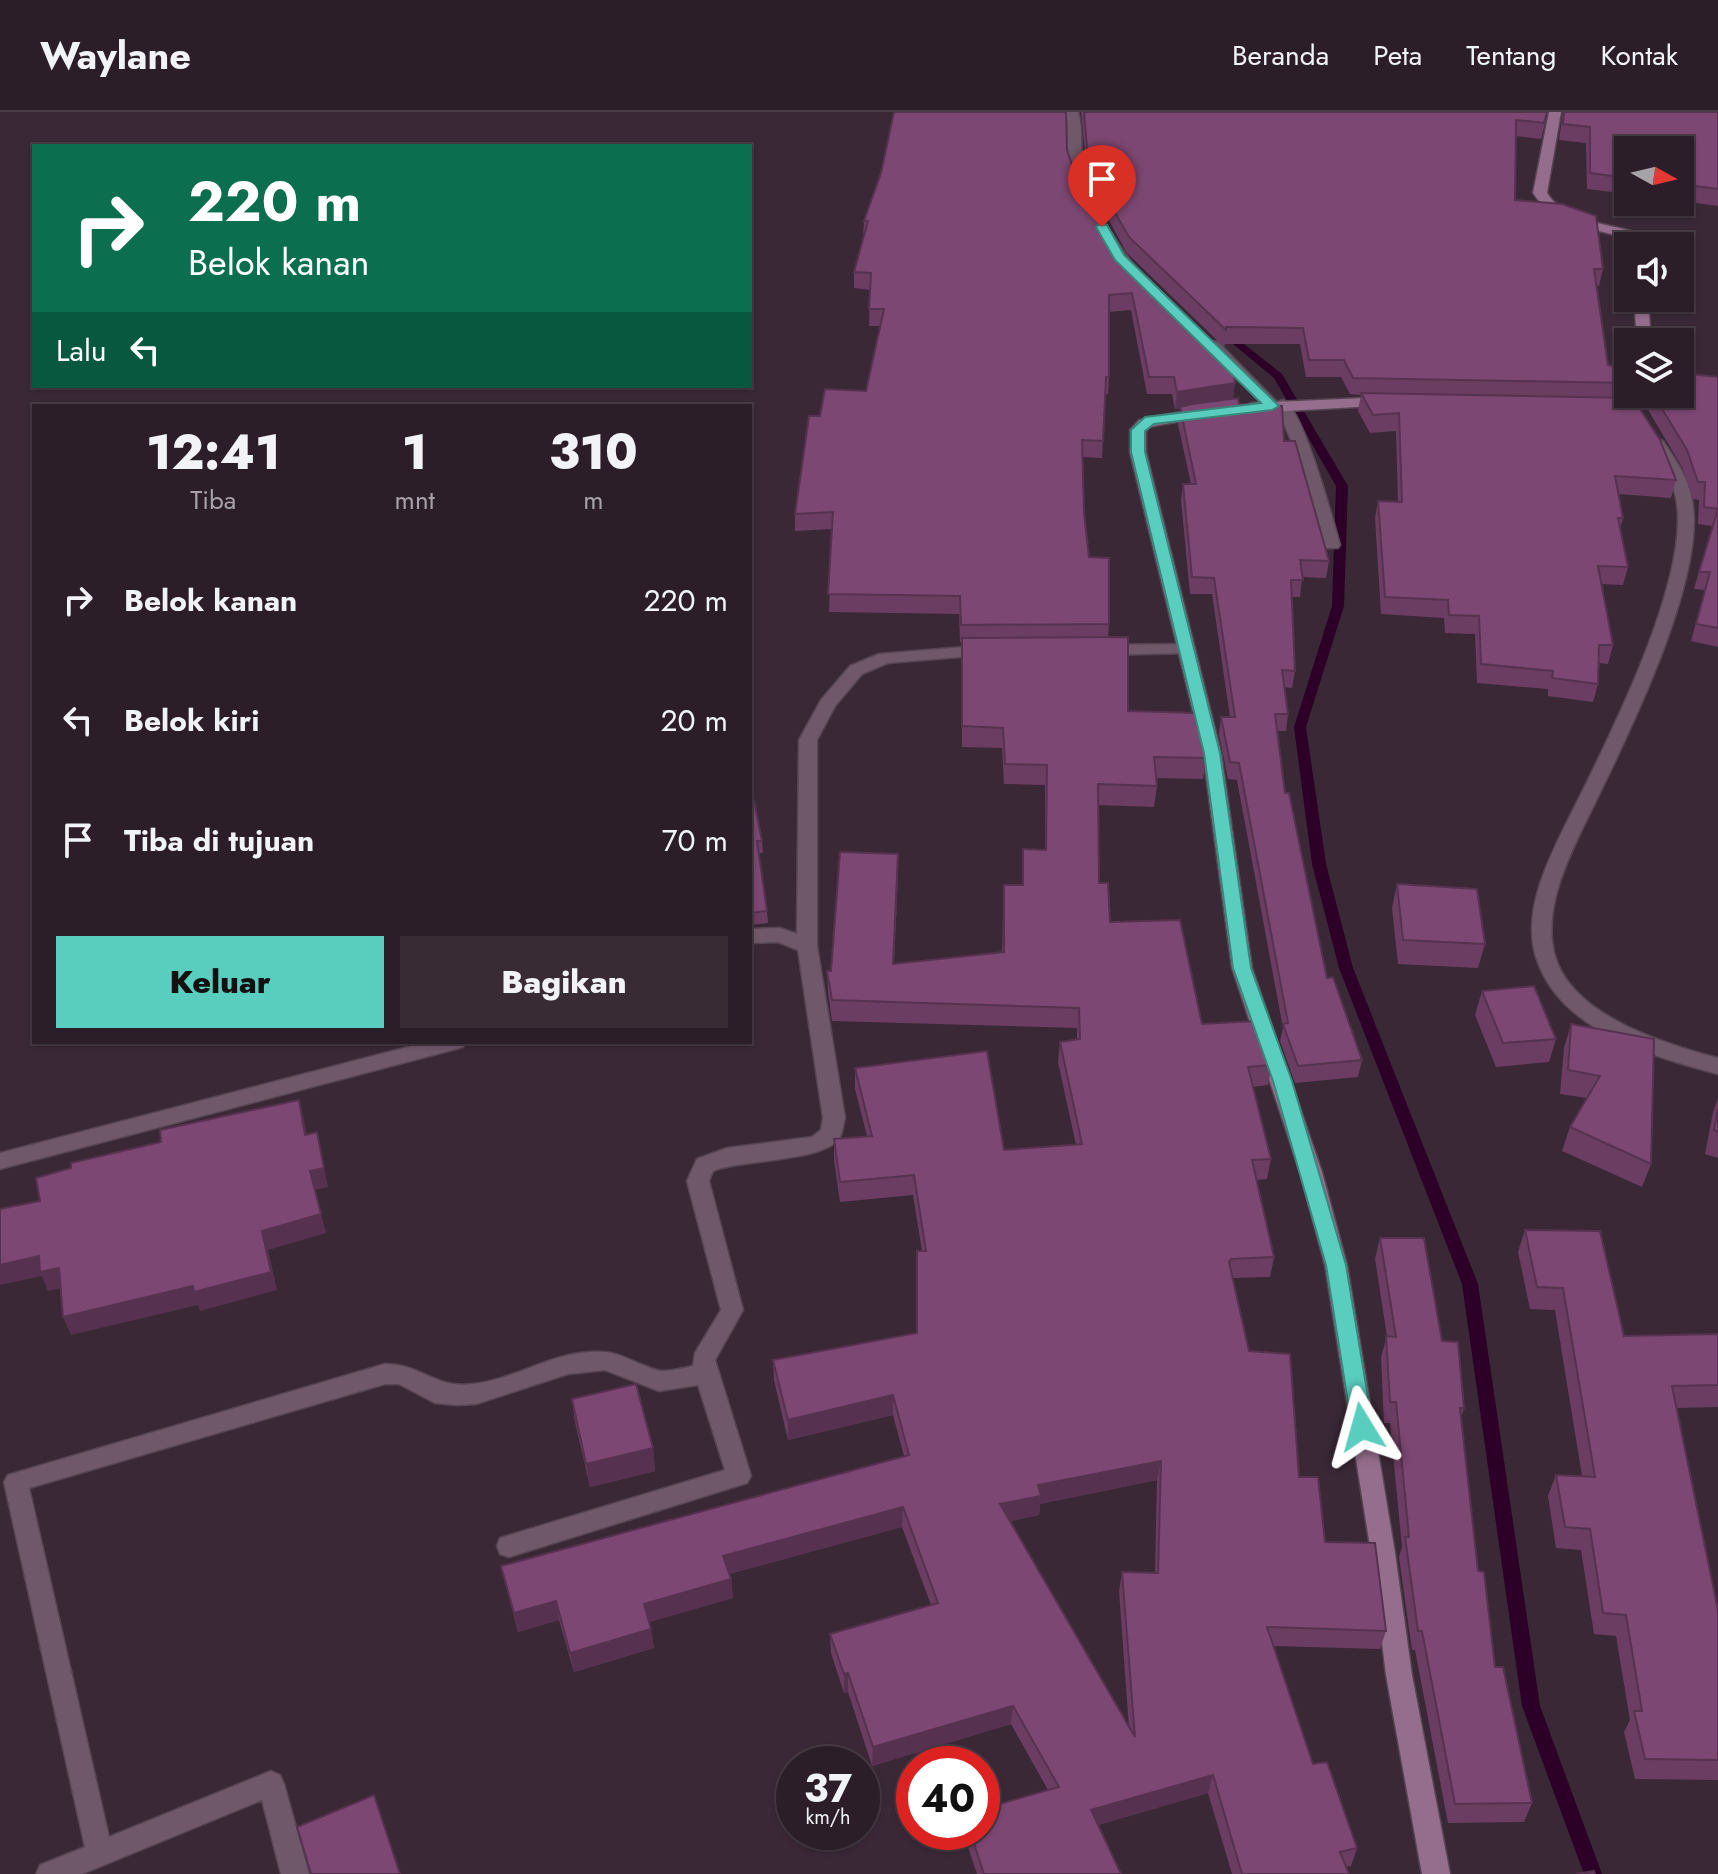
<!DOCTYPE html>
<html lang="id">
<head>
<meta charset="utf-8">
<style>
	body { margin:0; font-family:Jost,sans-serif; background:#382b34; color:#f1f3f6; height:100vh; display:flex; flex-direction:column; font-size:30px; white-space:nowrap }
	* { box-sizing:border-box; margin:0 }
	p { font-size:26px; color:#a6a2a8 }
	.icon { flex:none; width:44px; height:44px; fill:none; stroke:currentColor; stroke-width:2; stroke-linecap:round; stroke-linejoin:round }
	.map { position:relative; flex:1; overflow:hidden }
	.panel { position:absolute; left:32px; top:292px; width:720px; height:640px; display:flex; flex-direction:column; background:#2c1e28; border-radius:0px; box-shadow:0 2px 6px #0004,0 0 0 2px #483c45 }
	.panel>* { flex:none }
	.guide { position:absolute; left:32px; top:32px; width:720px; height:244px; border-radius:0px; box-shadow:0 2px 6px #0004,0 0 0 2px #483c45; background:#0b6e4f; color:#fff; overflow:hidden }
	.needle { width:52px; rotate:98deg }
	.fabs { position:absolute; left:1614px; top:24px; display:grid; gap:16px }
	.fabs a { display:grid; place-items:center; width:80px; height:80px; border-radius:0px; background:#2c1e28; box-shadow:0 2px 6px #0004,0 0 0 2px #483c45; font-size:40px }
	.speed { position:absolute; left:776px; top:1634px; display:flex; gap:16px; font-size:40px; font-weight:700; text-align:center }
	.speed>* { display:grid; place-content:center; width:104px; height:104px; border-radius:50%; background:#2c1e28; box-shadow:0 2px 6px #0004,0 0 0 2px #483c45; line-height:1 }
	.speed small { font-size:20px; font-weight:400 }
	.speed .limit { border:12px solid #d22; background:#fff; color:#111 }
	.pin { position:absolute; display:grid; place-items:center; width:68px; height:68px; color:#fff; margin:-82px -34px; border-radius:50% 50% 50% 0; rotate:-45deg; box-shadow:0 0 8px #0007 }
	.pin .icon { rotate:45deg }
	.me { position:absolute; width:88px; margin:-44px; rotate:352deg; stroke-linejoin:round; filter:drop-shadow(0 0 6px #0008) }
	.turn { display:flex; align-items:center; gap:28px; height:168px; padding:0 24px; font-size:36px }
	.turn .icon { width:104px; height:104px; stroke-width:2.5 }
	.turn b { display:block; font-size:56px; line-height:68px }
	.then { display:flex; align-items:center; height:76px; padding:0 24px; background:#0003; gap:16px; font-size:30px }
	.eta { display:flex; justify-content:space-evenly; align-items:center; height:136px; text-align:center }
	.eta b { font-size:48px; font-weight:800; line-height:56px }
	.action { display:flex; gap:16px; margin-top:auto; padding:16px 24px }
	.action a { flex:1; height:92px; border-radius:0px; background:#59cebf; color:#111; font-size:32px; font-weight:800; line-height:92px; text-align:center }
	.action a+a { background:#382b34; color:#f1f3f6 }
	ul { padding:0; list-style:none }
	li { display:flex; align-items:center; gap:24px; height:120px; padding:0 24px }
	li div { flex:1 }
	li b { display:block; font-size:30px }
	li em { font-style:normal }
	header { display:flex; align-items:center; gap:48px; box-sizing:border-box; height:112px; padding:0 40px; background:#2c1e28; border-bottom:2px solid #483c45 }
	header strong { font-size:38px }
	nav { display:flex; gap:44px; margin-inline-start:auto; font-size:28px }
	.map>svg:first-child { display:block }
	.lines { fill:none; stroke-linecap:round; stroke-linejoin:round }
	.stream { fill:#2d0028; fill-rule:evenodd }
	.street-casing { stroke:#554452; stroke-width:3 }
	.secondary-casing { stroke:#554452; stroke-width:3 }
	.street { fill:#70586b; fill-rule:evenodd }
	.secondary { fill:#946e8c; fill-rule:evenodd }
	.wall { fill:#6b3d62; fill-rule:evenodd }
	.shaded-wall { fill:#573250 }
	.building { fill:#7c4772; stroke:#573250; stroke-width:2; fill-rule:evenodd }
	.route { fill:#59cebf; stroke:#3a867c; stroke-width:2 }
</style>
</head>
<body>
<header>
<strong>Waylane</strong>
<nav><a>Beranda</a><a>Peta</a><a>Tentang</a><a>Kontak</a></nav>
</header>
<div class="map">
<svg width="1718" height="1762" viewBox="0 0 1718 1762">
	<rect width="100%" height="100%" fill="#3a2836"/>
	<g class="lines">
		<path class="stream" d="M1225,217L1282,262L1348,374L1344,494L1306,615L1326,752L1353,856L1478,1172L1540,1594L1602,1762H1584L1522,1594L1462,1172L1339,856L1312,752L1294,615L1332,494L1336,374L1274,266L1221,222L1220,220Z"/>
		<defs>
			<g id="street">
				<path d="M1066,0H1078C1083,17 1080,34 1083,51C1089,89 1110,122 1133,152L1131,155H1121C1096,125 1075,88 1069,50C1067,33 1069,17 1066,0Z"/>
				<path d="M1213,229L1218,230L1277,290L1283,288C1303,295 1333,408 1340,433L1338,436H1326L1324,433L1296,339L1277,297H1267L1208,236L1206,233Z"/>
				<path d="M1657,327L1663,329C1675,347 1688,365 1692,388C1707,464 1628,624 1593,695C1572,738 1541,795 1555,844C1572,904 1665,932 1718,946V962C1652,944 1559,919 1536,845C1521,798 1551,742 1572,700C1608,628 1692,464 1676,386C1672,365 1660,350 1649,332Z"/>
				<path d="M1185,532L1191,533L1194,537L1191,541L1101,543L1092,538L1101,533Z"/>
				<path d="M989,533L995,534L998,538L995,542L888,551L862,562L835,594L817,628V834L845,1006C843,1012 843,1019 840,1025C826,1050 742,1047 713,1059L709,1069L743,1198L715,1248L751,1364L747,1371L509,1445L500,1442L497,1434L500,1426L725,1358L698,1273L659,1279L605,1258L568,1262L476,1292L457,1293L435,1291L399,1272H385L29,1376L109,1725L271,1659L280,1663L284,1672L309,1762H281L262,1688L82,1762H36L40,1753L85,1735L4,1370L8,1363L385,1252C422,1252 434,1277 473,1272C518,1267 558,1236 604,1240C624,1241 646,1258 663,1259C672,1259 684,1256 693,1254L695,1241L721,1198L687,1069L697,1047L727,1036L812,1025L821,1018L823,1006L798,838L778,830L750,831V817L780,816L797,822L799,628L821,588L850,554L879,542Z"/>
				<path d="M427,930H466L463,935L456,937L0,1057V1041Z"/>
			</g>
			<g id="secondary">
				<path d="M1549,0H1561L1547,81C1565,110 1605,111 1635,120L1644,134H1630L1625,126C1590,115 1554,114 1533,81Z"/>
				<path d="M1634,186H1648L1651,230H1637Z"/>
				<path d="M1636,282H1652L1640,298L1611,300L1603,295L1611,290H1631Z"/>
				<path d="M1387,285L1395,290L1392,293L1251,301L1243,296L1251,291Z"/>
				<path d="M1207,295L1212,297V303L1149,315L1146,319V340L1221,641L1252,856L1322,1060L1347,1153L1395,1441L1412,1563L1450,1762H1422L1386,1563L1371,1441L1325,1153L1300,1060L1232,856L1203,641L1130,340V318L1139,308Z"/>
			</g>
		</defs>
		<use href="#street" class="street-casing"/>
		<use href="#secondary" class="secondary-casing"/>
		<use href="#street" class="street"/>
		<use href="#secondary" class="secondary"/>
	</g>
	<g class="wall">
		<path d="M1081,0H1548L1541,27L1516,24L1515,88L1603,157L1599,174H1597L1608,253L1628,271V282H1634L1631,286L1676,368L1671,386L1618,382L1623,406L1620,417L1628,455L1623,473L1601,472L1613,533L1608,552L1598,551V572L1593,590L1548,584V577L1477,571L1475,522L1445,521L1444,506L1381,502L1375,406L1378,389L1398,390L1396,319L1370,321L1358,299L1361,283L1350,282L1341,265H1306L1300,232H1225L1224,235L1127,141L1100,92L1086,52Z"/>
		<path d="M1563,0H1718V94L1680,89V38H1628V82L1587,77L1586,31L1559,28Z"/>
		<path d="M1067,38L1081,78L1111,130L1234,286L1284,329L1329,449L1326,466L1302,465L1300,485H1292L1295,559L1292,576L1285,575L1288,602L1286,619H1278L1285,681L1327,866L1362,948L1358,965L1295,971L1280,929L1283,916L1237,668L1228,667L1219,622L1221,605H1230L1212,482H1190L1181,388L1183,372H1191L1178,312L1180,296L1175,297L1172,282H1147L1131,198L1109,200V265L1108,282H1105L1102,346L1082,345L1084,401L1089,445L1109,512L1108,525L1128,599L1206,646L1203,667L1156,666L1157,674L1154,695L1098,693L1099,771L1110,810L1202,912L1272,953L1268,973L1253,975L1271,1047L1267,1067L1257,1068L1274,1145L1270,1165L1233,1166L1249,1239L1325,1430L1386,1519L1380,1537L1274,1534L1313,1652L1357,1736L1351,1754L1346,1755L1349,1762H1232L1208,1681L1098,1713L1121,1762H977L963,1720H982L1048,1678L1011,1612L872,1654L848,1580L844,1581L831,1541L830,1522L931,1493L902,1415L729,1462L731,1467L733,1486L649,1510L654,1536L574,1560L559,1508L518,1520L501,1454L904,1344L893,1303L788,1328L774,1268L773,1248L916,1221L922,1139L913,1083L840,1090L834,1048V1027L867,1024L855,977V956L1004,1038L1076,1033L1058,950L1060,930L1077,927V916L832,909L828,880L827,859H831L898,763L894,852L1002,840L1004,773H1022L1023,737L1045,738V673L1004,672L1002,636L962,635V530H960L959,502L829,500L832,417L795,419V402L820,304L866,279L880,214H869L870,178L854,176V160L863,125L864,109ZM1157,1368L1155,1461L1122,1460L1119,1479L1129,1616L1010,1409L1039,1403L1040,1392Z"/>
		<path d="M1718,265V535L1691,529L1705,478L1694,477L1712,414L1698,412L1699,388L1693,387L1682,355L1647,296L1651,282H1680Z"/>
		<path d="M750,689L762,729L763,741H759L767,799L768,811L750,813Z"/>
		<path d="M1397,772L1485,832L1478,856L1398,852L1392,796Z"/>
		<path d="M1482,879L1556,927L1549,950L1496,955L1475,903Z"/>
		<path d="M1571,912L1651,1052L1642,1075L1562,1039L1570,1015L1587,986L1560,982L1564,936Z"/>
		<path d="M1718,986V1046L1705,1042L1713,1000Z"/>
		<path d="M1525,1118L1624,1224L1718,1222V1295L1676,1296L1718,1498V1668L1635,1667L1624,1620L1630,1608L1616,1524L1594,1522L1581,1438L1556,1436L1548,1384L1556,1363L1582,1364L1555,1198L1530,1197L1518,1140Z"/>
		<path d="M1380,1126L1442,1229L1464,1296L1461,1306L1478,1459L1495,1555L1532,1691L1524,1710L1448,1711L1415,1538H1412L1399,1445L1402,1435L1390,1311H1384L1381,1245L1387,1224L1375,1147Z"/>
		<path d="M572,1287L653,1336L655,1359L590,1375L575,1310Z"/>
	</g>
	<g class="shaded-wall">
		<path d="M1235,271L1233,288L1175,297L1177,280Z"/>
		<path d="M1628,275V282H1634L1632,286L1625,288Z"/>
		<path d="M299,988L304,1008L310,1042L305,1023Z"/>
		<path d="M317,1020L328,1075L315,1078L310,1059Z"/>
		<path d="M321,1102L326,1121L268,1138L277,1178L200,1199L198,1193L71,1223L63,1205L262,1119Z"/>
		<path d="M39,1144L59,1156L67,1175L48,1179L42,1164L0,1173V1153Z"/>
		<path d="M893,1283V1303L788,1328V1308Z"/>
		<path d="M653,1336L655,1359L590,1375L586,1352Z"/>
		<path d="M1161,1349L1157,1368L1040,1392L1039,1403L999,1412L1000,1392L1038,1373Z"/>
		<path d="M903,1395L902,1415L725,1463L723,1444Z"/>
		<path d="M731,1467L733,1486L646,1511L644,1492Z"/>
		<path d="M556,1489L559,1508L518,1520L514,1501Z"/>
		<path d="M651,1517L654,1536L574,1560L570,1541Z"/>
		<path d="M848,1561V1580L844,1581V1562Z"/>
		<path d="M1013,1594L1011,1612L872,1654L873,1635Z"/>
		<path d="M1213,1663L1208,1681L1088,1716L1091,1698Z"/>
	</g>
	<g class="building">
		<path d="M894,0H1066L1067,38L1081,78L1111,130L1231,247L1235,271L1177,280L1174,265H1149L1132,181L1109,183V265H1106L1103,329L1082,328L1084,401L1089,445L1109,446V512L961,513L960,484L828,482L833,400L795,402L809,304H820L825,277L866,279L884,197H869L871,161L854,160L868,109H864L881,61Z"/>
		<path d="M1084,0H1547L1544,11L1516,8L1515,88L1562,92L1596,104L1603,157H1594L1608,253L1628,255V271L1353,266L1344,248H1309L1303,216L1226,215V218L1129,125L1101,76L1087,36Z"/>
		<path d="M1564,0H1718V77L1680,72V38H1628V66L1590,61V15L1563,12Z"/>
		<path d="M1680,261L1718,265V516L1696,512L1710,460H1699L1718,397L1704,395L1705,370H1698L1687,338L1653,282H1680Z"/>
		<path d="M1361,281L1633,286L1660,328L1676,368L1615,364L1623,406H1618L1628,455L1598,454L1613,533H1599L1598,572L1552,566L1553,559L1481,552L1479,504L1449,503L1448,488L1385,485L1378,389L1402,390L1399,301L1373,303Z"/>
		<path d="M1238,286L1239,292L1282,294L1284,329H1295L1329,449L1300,448L1303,468H1291L1295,559L1282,558L1288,602H1275L1285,681H1289L1327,866L1333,865L1362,948L1298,954L1283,912L1288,911L1239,651L1230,650L1221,605H1235L1214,466L1192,465L1183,372H1196L1180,295L1192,292Z"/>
		<path d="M1128,525V599L1198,601L1206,646L1154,645L1157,674L1098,672L1099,771H1108L1110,810L1180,808L1202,912L1257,909L1272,953L1248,955L1271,1047L1252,1048L1274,1145L1231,1147L1229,1150L1249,1239L1290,1242L1299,1365H1318L1325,1430L1375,1431L1386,1519L1267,1515L1313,1652L1327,1650L1357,1736L1340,1740L1349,1762H1242L1213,1663L1091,1698L1121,1762H984L970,1720H982V1697L1059,1675L1013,1594L873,1635L848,1561L844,1562L830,1522L938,1491L903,1395L723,1444L731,1467L644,1492L651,1517L570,1541L556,1489L514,1501L501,1454L909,1343L893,1283L788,1308L773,1248L917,1221V1139H926L914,1063L840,1070L834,1027L872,1024L855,956L987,939L1004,1038L1082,1032L1060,930L1080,927L1079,896L832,888L827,859H831L840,740L898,742L893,852L1004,840V773H1023V737L1046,738L1047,653L1005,652L1003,616L962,614V526ZM1161,1349L1158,1461L1122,1460L1135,1625L1000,1392L1041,1384L1038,1373Z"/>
		<path d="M754,688L762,729H757L767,799L750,801V689Z"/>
		<path d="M1397,772L1477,777L1485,832L1403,828Z"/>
		<path d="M1534,874L1556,927L1503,931L1482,879Z"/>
		<path d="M1571,912L1654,927L1651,1052L1570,1015L1600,964L1568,958Z"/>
		<path d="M299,988L305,1023L317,1020L324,1056L310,1059L321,1102L262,1119L271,1160L194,1180L193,1174L63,1205L59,1156L40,1160L39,1144L0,1153V1097L40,1089L36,1066L71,1056V1051L161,1030L160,1018Z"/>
		<path d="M1718,997V1020L1714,1018Z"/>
		<path d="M1525,1118L1600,1119L1624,1224L1718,1222V1273L1672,1274L1718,1498V1648L1645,1647L1634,1599H1642L1626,1503L1603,1501L1590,1417L1565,1415L1556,1363L1595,1365L1563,1176L1537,1175Z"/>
		<path d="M1380,1126H1424L1442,1229L1458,1230L1464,1296H1460L1478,1459L1484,1460L1495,1555H1503L1532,1691L1455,1692L1422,1519H1418L1405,1425H1409L1396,1290H1390L1386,1224L1396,1225Z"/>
		<path d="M636,1272L653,1336L586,1352L572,1287Z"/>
		<path d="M374,1683L400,1762H311L297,1715Z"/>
		<path d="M1594,1759L1595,1762H1576Z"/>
	</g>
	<path class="route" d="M1098,113H1107L1124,143L1279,294L1272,298L1154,312L1145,319V340L1220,641L1251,856L1292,969L1346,1153L1373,1315L1370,1322L1362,1324L1355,1322L1352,1315L1326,1153L1273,969L1233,856L1204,641L1131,340V318L1145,305L1261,291L1115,148L1096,115Z"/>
</svg>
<div class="fabs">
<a><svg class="needle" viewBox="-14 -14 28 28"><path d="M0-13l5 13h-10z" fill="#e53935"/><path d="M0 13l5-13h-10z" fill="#a6a2a8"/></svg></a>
<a><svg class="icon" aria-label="sound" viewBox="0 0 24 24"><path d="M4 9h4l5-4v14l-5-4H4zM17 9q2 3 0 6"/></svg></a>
<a><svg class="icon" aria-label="layers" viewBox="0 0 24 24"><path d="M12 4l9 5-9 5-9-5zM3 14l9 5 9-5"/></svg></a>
</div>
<div class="speed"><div>37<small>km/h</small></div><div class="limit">40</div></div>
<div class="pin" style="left:1102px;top:115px;background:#d93025"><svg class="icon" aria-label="arrive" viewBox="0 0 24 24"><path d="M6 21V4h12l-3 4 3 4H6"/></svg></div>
<svg class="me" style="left:1362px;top:1315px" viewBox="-20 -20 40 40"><path d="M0-17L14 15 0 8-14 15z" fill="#59cebf" stroke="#fff" stroke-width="4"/></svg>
<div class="guide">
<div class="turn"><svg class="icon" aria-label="right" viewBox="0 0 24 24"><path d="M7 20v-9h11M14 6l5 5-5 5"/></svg><div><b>220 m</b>Belok kanan</div></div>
<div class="then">Lalu<svg class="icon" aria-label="left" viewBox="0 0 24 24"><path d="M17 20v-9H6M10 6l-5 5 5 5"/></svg></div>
</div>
<section class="panel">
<div class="eta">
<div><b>12:41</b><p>Tiba</p></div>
<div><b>1</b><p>mnt</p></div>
<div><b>310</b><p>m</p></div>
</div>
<ul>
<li><svg class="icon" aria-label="right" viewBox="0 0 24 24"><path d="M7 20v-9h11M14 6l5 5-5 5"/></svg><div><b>Belok kanan</b></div><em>220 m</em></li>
<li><svg class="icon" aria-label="left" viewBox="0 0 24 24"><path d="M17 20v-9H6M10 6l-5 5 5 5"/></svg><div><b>Belok kiri</b></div><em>20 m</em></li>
<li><svg class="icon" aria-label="arrive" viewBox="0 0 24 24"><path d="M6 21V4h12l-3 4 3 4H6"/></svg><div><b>Tiba di tujuan</b></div><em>70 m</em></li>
</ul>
<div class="action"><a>Keluar</a><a>Bagikan</a></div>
</section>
</div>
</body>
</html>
